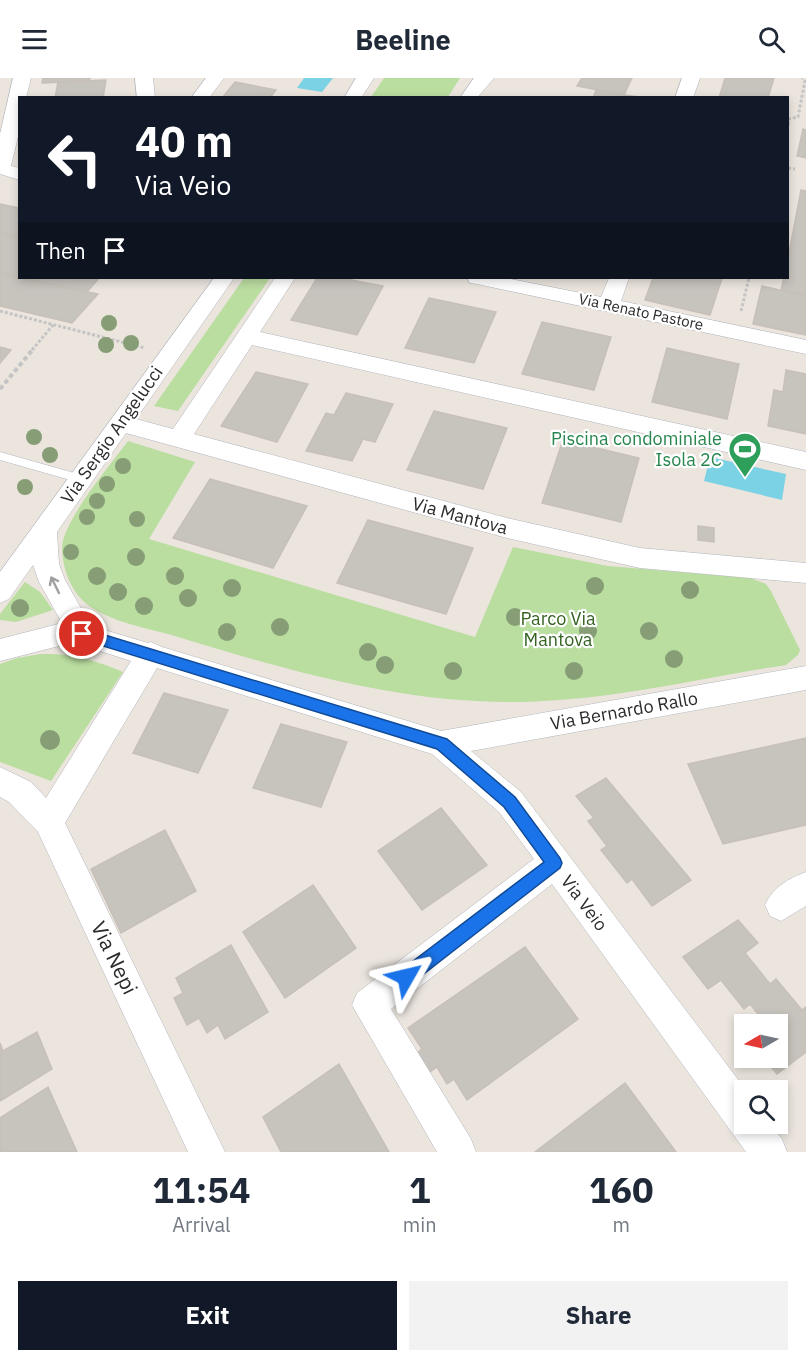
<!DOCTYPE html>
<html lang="en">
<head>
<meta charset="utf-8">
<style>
	body { margin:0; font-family:"IBM Plex Sans",sans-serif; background:#f2f2f3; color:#1f2937; height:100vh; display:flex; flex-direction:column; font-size:22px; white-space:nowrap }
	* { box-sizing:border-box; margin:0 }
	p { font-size:20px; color:#747a83 }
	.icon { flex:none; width:33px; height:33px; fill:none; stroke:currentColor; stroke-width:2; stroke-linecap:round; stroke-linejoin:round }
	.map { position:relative; height:1074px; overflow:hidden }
	.drawer { display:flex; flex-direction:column; background:#fff; flex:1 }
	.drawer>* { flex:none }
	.top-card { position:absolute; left:18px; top:18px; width:771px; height:183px; border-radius:0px; box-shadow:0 3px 9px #0003; background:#111827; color:#fff; overflow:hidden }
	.needle { width:39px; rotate:261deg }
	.tools { position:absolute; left:734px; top:936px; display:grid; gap:12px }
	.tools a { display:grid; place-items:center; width:54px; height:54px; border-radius:0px; background:#fff; box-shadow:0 3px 9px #0003; font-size:30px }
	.pin { position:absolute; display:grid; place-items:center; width:51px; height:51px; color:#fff; margin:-26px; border:3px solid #fff; border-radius:50%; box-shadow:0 2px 6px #0007 }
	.me { position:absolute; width:66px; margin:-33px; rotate:53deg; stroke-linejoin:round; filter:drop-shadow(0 0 4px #0008) }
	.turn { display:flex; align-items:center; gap:21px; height:126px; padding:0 18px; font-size:27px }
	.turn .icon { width:78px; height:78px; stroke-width:2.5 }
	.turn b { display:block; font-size:42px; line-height:51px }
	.then { display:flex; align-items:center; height:57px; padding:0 18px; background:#0003; gap:12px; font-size:22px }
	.eta { display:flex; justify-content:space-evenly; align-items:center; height:102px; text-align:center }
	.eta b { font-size:36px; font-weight:800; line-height:42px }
	.action { display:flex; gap:12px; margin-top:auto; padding:12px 18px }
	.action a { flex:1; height:69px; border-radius:0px; background:#111827; color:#fff; font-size:24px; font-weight:800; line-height:69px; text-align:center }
	.action a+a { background:#f2f2f3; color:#1f2937 }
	header { display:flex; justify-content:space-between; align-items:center; height:78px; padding:0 18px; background:#fff; font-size:27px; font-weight:800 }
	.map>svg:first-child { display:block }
	.green { fill:#badda0 }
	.water { fill:#7bd2e4 }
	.building { fill:#c7c3bd; stroke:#c7c0b8; stroke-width:1.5 }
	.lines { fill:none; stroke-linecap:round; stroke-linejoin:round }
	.lane-casing { stroke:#b2b5bd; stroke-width:1 }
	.street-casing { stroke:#b2b5bd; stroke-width:1 }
	.path-far1 { stroke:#c4c4c4; stroke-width:3; stroke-dasharray:3 2; stroke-linecap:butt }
	.path { stroke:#c4c4c4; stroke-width:4; stroke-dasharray:4.5 3; stroke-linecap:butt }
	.lane { fill:#fff; fill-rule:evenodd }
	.street { fill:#fff; fill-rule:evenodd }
	.tree { fill:#869d76 }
	.oneway { stroke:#a0a0a0 }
	.route { fill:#1a73e8; stroke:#114b97; stroke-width:1.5 }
	.labels { text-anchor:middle; stroke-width:4.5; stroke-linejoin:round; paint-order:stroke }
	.far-street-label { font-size:15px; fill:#2b2b2b; stroke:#fff }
	.street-label { font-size:18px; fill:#2b2b2b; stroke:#fff }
	.leisure-label { font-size:18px; fill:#27864d; stroke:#fff; text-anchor:end }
	.park-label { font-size:18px; fill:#346221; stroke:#fff }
	.near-street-label { font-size:21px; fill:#2b2b2b; stroke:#fff }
</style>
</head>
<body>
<header><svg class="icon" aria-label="menu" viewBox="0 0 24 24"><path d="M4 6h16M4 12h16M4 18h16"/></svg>Beeline<svg class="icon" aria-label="search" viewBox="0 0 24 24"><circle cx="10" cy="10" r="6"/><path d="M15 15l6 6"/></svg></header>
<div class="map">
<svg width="806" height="1074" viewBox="0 0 806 1074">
	<rect width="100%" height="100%" fill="#ebe5de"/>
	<g class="green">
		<path d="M384,0H460L448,19H371Z"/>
		<path d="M244,200H270L178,333L154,328Z"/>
		<path d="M128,363L195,384L149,461L475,559L513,469L608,488L750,500L766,506L771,513L800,572L798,577L786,587C695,601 614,622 520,624C402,626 289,593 178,559C149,550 112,545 88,527C71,514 63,492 62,471C61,445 111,386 128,363Z"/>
		<path d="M25,504L40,514L53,532L16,544L0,542V536Z"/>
		<path d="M41,576C71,575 95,582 123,594L51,703L0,684V586L17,580Z"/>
	</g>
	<g class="water">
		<path d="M304,0H333L322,14L297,10Z"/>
		<path d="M710,379L786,396L782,422L704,403Z"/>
	</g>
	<g class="building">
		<path d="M43,0H90L89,3L42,5Z"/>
		<path d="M582,0H632L624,17L577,8Z"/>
		<path d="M725,0H774L768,20H719Z"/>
		<path d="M106,2L103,20H55L58,4Z"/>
		<path d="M235,4L276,12L270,20H222Z"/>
		<path d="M596,12L624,17L640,19L593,20Z"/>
		<path d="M803,51L806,52V80L797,78Z"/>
		<path d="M801,112L806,113V217L781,212L784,200H788V180Z"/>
		<path d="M0,126L20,130V160L0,155Z"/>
		<path d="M0,155L20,160V199L0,194Z"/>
		<path d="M0,194L20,200L98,216L72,245L0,228Z"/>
		<path d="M23,200H99L87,214Z"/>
		<path d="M317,200H341L383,208L357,257L291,242Z"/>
		<path d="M653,200H722L710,237L645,222Z"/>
		<path d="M762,208L806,218V257L753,246Z"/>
		<path d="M429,220L496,234L474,285L405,270Z"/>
		<path d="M542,244L611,259L594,312L522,296Z"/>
		<path d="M0,269L11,272L0,285Z"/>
		<path d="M667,270L739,286L727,341L652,324Z"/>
		<path d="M786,292L806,296V356L768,348L774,312L783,314Z"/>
		<path d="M256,294L308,306L277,364L221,348Z"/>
		<path d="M346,315L393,326L375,364L363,361L352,383L306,373L326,335L334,337Z"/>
		<path d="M434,333L507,350L483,411L407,392Z"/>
		<path d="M563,362L639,380L621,444L542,425Z"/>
		<path d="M210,401L307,428L273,490L173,460Z"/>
		<path d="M368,442L473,470L446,536L337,505Z"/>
		<path d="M698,448L714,450V464L698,462Z"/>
		<path d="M164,615L228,632L198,695L133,675Z"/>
		<path d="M281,646L347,664L321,729L253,710Z"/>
		<path d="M806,660V747L723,766L688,686Z"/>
		<path d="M606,700L691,802L652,828L632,801L627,805L601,772L607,768L588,743L594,740L576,718Z"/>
		<path d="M441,730L487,787L422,832L378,773Z"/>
		<path d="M165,752L196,813L121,855L91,791Z"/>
		<path d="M313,807L356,870L285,920L243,854Z"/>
		<path d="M738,842L758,865L745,875L770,906L776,901L802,932L806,929V974L777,996L764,980H777V946H766L750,926L744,931L721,902L708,911L683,879Z"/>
		<path d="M231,867L268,934L225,961L218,947L207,955L199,940L187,947L174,920L183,915L176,900Z"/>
		<path d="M525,869L578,941L467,1022L454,1001L447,1006L437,989L427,996L415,977L422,971L408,950Z"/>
		<path d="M37,954L52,991L0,1023V965L3,973Z"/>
		<path d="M339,986L389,1074H281L263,1039Z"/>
		<path d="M625,1005L676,1074H535Z"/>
		<path d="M48,1009L77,1074H0V1040Z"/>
	</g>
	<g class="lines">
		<defs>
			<path id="lane" d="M0,374L85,398L87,401L81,405L0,382Z"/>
			<g id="street">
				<path d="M13,0H31L26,20H20V50L11,88L20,90V102L0,96V56Z"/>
				<path d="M135,0H153L155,20H137Z"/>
				<path d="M206,0H224L209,20H191Z"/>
				<path d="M356,0H374L361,20H344Z"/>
				<path d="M474,0H494L477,20H460Z"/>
				<path d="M682,0H700L693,20H675Z"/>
				<path d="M214,200H234L136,341L173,351L275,200H295L260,254L806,374V392L252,267L194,356L507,440L640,470L806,485V505L640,490L507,460L126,355L57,454L59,486L65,502L91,548L148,565L151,564L162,569L441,653L806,588V612L471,673L521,714L746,1012L744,1046H770L782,1061L787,1074H746L552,806L391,931L471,1061L476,1074H437L352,927L357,915L534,781L499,734L432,676L157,590L65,745L225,1074H188L38,754L9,724L0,719V689L31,704L46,720L131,583L82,567H63L0,583V561L62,545L39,504L33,487L9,521L0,525V494Z"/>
				<path d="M467,200H506L601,219L609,200H629L621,223L806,262V276L477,206L470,205Z"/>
				<path d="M806,794V828L781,843L770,838L765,827C772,810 789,800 806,794Z"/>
			</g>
		</defs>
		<use href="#lane" class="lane-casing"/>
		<use href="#street" class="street-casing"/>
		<g class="path-far1">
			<path d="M788,47L789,41L798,39L805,3L802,0"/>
			<path d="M788,90L795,91"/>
			<path d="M0,233L145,270"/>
			<path d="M741,233L749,200"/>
			<path d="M32,272L53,247"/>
		</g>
		<path class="path" d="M0,311L34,270"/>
		<use href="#lane" class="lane"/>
		<use href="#street" class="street"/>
	</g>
	<g class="tree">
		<circle cx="109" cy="245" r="8"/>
		<circle cx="131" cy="265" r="8"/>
		<circle cx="106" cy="267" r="8"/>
		<circle cx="34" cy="359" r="8"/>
		<circle cx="50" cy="377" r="8"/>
		<circle cx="123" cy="388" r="8"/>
		<circle cx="107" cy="406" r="8"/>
		<circle cx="25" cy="409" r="8"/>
		<circle cx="97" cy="423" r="8"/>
		<circle cx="87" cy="439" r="8"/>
		<circle cx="137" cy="441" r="8"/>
		<circle cx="71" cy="474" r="8"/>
		<circle cx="136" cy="479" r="9"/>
		<circle cx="97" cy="498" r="9"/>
		<circle cx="175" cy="498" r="9"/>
		<circle cx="595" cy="508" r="9"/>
		<circle cx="232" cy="510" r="9"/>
		<circle cx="690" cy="512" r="9"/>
		<circle cx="118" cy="514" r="9"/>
		<circle cx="188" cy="520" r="9"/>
		<circle cx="144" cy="528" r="9"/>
		<circle cx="20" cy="530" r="9"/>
		<circle cx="515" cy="539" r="9"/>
		<circle cx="280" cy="549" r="9"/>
		<circle cx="588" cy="553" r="9"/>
		<circle cx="649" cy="553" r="9"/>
		<circle cx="227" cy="554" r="9"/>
		<circle cx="368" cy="574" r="9"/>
		<circle cx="674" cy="581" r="9"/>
		<circle cx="385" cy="587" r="9"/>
		<circle cx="453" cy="593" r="9"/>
		<circle cx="574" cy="593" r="9"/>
		<circle cx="50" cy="662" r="10"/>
	</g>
	<defs><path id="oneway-shaft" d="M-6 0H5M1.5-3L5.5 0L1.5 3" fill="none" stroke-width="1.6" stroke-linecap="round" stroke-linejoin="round" transform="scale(1.5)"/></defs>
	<use class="oneway" href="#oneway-shaft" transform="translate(55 507) rotate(-116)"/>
	<path class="route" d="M82,550L447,661L515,719L560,780L562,785L560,790L412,905L406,907L400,905L397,899L400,893L544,784L504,729L437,671L77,560L75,556L77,552Z"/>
	<defs>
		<symbol id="stadium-pin" viewBox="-11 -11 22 30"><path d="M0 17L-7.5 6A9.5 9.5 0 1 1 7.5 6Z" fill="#2e9e5b" stroke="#fff"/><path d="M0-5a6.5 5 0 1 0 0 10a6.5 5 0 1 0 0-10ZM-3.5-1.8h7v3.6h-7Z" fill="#fff"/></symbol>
	</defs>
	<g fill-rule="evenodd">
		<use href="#stadium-pin" x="726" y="352" width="38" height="52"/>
	</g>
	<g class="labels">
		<g class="far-street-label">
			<text transform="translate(641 234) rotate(12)" y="5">Via Renato Pastore</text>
		</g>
		<g class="street-label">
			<text transform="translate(112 357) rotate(-55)" y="6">Via Sergio Angelucci</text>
			<text transform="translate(460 438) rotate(15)" y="6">Via Mantova</text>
			<text transform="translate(624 633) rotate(-10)" y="6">Via Bernardo Rallo</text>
			<text transform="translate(584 825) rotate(53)" y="6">Via Veio</text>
		</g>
		<g class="leisure-label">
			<text x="722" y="367">Piscina condominiale<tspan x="722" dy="21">Isola 2C</tspan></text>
		</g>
		<g class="park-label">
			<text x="558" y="547">Parco Via<tspan x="558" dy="21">Mantova</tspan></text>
		</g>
		<g class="near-street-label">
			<text transform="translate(114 880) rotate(64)" y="7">Via Nepi</text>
		</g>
	</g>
</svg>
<div class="tools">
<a><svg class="needle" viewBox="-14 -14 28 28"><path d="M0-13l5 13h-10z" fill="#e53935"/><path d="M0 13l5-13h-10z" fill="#747a83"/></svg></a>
<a><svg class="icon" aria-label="search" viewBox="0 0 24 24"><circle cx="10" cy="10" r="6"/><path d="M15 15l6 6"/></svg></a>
</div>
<div class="pin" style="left:82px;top:556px;background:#d93025"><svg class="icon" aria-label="arrive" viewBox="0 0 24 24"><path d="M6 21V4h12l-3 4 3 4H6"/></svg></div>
<svg class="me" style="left:406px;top:899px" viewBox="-20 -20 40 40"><path d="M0-17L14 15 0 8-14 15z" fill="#1a73e8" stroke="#fff" stroke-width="4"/></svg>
<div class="top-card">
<div class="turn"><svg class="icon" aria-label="left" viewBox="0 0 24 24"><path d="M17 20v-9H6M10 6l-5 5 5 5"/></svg><div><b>40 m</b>Via Veio</div></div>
<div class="then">Then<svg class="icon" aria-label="arrive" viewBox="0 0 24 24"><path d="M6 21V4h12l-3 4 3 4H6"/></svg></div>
</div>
</div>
<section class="drawer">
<div class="eta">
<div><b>11:54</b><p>Arrival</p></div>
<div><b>1</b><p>min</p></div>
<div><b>160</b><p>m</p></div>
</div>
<div class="action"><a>Exit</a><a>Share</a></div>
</section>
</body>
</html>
